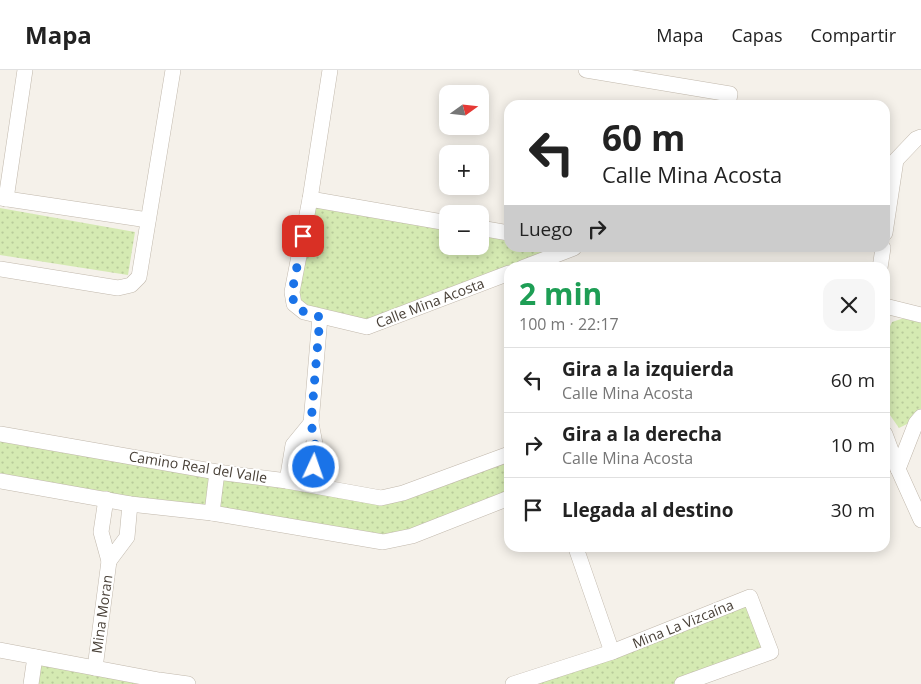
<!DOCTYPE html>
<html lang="es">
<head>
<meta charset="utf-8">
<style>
	body { margin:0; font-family:"Open Sans",sans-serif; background:#f6f6f6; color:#222; height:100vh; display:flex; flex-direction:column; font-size:19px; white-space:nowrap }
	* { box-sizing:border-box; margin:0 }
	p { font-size:16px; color:#767676 }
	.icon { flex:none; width:28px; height:28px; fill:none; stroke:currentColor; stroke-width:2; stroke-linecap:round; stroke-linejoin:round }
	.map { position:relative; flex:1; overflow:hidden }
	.sheet { position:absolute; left:504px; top:192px; width:386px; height:290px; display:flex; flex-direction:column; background:#fff; border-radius:15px; box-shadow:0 2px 12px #0003 }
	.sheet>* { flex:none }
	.hud { position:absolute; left:504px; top:30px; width:386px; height:152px; border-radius:15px; box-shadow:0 2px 12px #0003; background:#fff; color:#222; overflow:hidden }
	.needle { width:32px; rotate:75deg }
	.controls { position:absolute; left:439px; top:15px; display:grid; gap:10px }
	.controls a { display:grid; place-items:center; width:50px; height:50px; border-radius:10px; background:#fff; box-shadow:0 2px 12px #0003; font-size:25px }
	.pin { position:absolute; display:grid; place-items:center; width:42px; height:42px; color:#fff; margin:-21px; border-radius:10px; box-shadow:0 2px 8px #0006 }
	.me { position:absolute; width:55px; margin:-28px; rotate:3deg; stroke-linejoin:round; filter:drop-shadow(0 0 4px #0008) }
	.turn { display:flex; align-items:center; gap:18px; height:105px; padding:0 15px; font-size:22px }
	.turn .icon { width:65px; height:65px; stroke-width:2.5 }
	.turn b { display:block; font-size:35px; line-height:42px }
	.then { display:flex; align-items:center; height:48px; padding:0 15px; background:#0003; gap:10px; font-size:19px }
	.round { display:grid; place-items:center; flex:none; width:52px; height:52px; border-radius:15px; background:#f6f6f6 }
	.headline { display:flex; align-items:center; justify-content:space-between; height:85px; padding:0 15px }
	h1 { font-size:30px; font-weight:700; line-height:38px; color:#1e9e55 }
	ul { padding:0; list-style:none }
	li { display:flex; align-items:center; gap:15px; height:65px; padding:0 15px; border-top:1px solid #e0e0e0 }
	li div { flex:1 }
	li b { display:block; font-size:19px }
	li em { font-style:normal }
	header { display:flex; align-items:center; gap:30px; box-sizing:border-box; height:70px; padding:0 25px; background:#fff; border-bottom:1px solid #e0e0e0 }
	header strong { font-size:24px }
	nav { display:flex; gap:28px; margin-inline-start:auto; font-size:18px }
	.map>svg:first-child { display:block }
	.park { fill:url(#park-dots) }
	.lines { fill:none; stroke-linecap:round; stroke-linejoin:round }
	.street-casing { stroke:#c1b8ac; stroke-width:16 }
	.street { stroke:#fff; stroke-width:15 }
	.route { stroke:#1a73e8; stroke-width:9; stroke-dasharray:0 16.2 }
	.labels { text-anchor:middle; stroke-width:4; stroke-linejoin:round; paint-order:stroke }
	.street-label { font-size:14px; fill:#494138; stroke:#fff }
</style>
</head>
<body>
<header>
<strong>Mapa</strong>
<nav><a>Mapa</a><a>Capas</a><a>Compartir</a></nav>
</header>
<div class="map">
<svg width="921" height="614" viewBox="0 0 921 614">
	<defs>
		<pattern id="park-dots" width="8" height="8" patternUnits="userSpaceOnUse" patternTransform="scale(1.25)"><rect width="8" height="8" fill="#d5eab2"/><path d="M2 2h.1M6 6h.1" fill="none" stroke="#b8ca9a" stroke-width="1.8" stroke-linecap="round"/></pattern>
	</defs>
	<rect width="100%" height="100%" fill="#f5f1ea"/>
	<g class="park">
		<path d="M310,129L447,153L448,176H480V158L509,163V178H574L522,197L509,198L367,257L294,234Z"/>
		<path d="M0,138L135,162L128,205L0,185Z"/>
		<path d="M913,245L921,247V344L915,350L899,358L885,338V267L892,252Z"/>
		<path d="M0,364L381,428L509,384V428L383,472L0,411Z"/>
		<path d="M750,527L771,582L682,614H513Z"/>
		<path d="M35,587L158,614H31Z"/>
	</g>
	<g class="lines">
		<defs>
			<g id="street">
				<path d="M330,0L310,129L292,222L294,234L304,242L367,257L509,203"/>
				<path d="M586,0L730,24L728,35"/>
				<path d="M0,128L148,150"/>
				<path d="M6,129L25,0"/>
				<path d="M310,129L448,153"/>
				<path d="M480,158L509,163"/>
				<path d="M885,163L896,90L916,69L921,67"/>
				<path d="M522,198L574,178"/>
				<path d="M880,198L883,178"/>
				<path d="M0,199L118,218L131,215L139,207L173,0"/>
				<path d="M885,236L921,245"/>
				<path d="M311,353L320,247"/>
				<path d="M0,364L217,402L287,411L381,428L403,423L509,384"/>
				<path d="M885,364L898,399L921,450"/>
				<path d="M898,399L916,353L921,347"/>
				<path d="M0,411L130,434L212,443L383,472L412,466L509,428"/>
				<path d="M287,411L293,375L311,353L316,379L311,415"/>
				<path d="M106,429L101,462L109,491L127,467L130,434"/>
				<path d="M212,443L217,402"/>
				<path d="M576,478L612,582"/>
				<path d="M0,580L159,610L188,614"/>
				<path d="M95,598L109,491"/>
				<path d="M31,614L35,587"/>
				<path d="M513,614L612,582L750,527L771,582L682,614"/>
			</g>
		</defs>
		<use href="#street" class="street-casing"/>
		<use href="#street" class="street"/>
	</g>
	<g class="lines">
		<path class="route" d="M303,166L292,222L294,234L304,242L320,247L311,353L316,379L314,397"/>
	</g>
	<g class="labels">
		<g class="street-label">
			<text transform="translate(430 233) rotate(-21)" y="5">Calle Mina Acosta</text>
			<text transform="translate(198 397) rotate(9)" y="5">Camino Real del Valle</text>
			<text transform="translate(102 544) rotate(-82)" y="5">Mina Moran</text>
			<text transform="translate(683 554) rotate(-22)" y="5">Mina La Vizcaína</text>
		</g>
	</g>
</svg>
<div class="controls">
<a><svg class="needle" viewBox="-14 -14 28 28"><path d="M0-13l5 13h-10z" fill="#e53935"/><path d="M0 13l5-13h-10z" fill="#767676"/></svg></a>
<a>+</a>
<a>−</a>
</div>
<div class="pin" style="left:303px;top:166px;background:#d93025"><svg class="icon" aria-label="arrive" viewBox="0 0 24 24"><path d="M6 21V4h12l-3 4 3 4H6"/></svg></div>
<svg class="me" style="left:314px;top:397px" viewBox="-20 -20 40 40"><circle r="17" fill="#1a73e8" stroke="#fff" stroke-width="3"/><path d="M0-11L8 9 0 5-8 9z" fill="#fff"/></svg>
<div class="hud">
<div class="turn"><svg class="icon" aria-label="left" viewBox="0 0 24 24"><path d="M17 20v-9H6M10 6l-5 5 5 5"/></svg><div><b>60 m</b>Calle Mina Acosta</div></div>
<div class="then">Luego<svg class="icon" aria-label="right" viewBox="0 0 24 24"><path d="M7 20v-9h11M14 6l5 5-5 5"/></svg></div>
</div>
<section class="sheet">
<div class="headline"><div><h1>2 min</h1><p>100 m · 22:17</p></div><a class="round"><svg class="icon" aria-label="close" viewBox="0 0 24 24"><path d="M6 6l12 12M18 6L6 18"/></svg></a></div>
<ul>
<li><svg class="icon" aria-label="left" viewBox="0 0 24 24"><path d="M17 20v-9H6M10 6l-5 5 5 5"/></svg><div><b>Gira a la izquierda</b><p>Calle Mina Acosta</p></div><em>60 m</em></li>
<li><svg class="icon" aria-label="right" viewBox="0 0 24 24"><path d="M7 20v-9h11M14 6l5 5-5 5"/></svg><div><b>Gira a la derecha</b><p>Calle Mina Acosta</p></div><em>10 m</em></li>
<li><svg class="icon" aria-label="arrive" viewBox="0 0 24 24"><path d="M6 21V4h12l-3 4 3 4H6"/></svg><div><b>Llegada al destino</b></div><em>30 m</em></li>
</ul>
</section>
</div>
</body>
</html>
